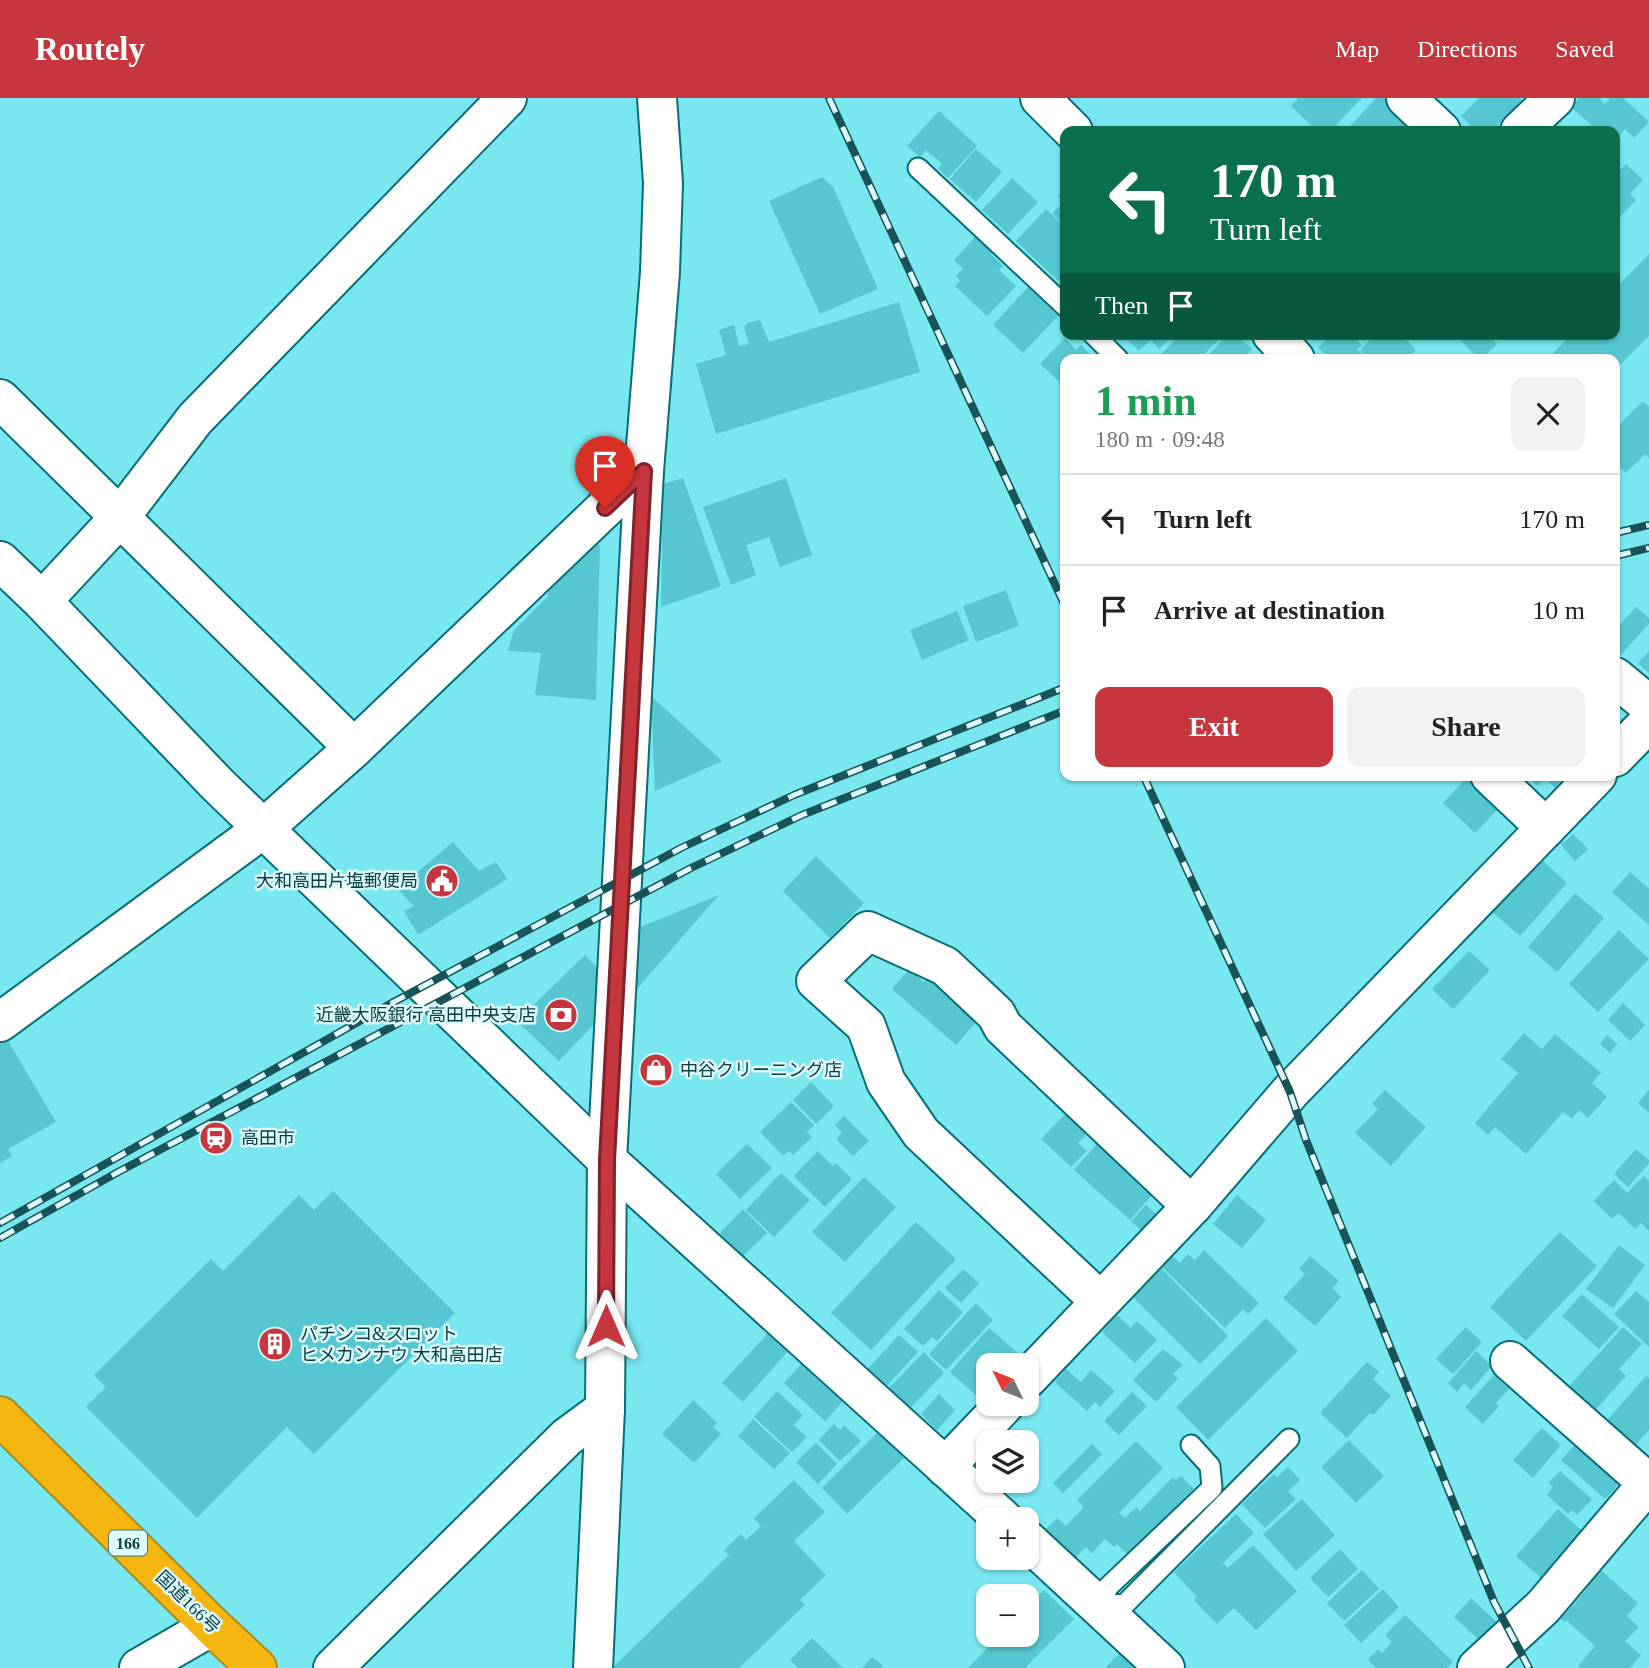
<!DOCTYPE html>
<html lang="en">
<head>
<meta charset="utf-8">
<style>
	body { margin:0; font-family:"Times New Roman","Noto Sans JP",serif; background:#f2f2f2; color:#222; height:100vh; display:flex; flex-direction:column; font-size:26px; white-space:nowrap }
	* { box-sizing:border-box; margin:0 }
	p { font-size:23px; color:#767676 }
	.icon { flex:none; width:38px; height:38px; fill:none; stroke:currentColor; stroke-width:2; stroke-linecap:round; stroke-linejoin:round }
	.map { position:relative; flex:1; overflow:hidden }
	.sheet { position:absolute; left:1060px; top:256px; width:560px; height:427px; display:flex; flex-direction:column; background:#fff; border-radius:14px; box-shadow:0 2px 5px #0004 }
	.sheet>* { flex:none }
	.banner { position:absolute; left:1060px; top:28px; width:560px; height:214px; border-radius:14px; box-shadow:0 2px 5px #0004; background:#0b6e4f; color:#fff; overflow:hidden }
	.needle { width:46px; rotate:313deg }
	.controls { position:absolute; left:976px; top:1255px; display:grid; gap:14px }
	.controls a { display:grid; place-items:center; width:63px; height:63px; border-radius:14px; background:#fff; box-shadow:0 2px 5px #0004; font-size:35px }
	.pin { position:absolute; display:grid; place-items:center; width:60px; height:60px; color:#fff; margin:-72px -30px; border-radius:50% 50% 50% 0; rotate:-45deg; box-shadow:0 0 7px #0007 }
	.pin .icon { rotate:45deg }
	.me { position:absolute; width:77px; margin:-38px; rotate:0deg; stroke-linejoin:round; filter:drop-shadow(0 0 5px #0008) }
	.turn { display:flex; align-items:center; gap:24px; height:147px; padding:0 35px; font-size:32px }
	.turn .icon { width:91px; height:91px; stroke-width:2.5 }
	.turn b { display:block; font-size:49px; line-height:60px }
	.then { display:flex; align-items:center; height:66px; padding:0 35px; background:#0003; gap:14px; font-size:26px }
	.round { display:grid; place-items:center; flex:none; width:74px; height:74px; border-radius:14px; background:#f2f2f2 }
	.head { display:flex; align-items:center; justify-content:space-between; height:119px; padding:0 35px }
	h1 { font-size:42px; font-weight:700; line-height:52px; color:#1e9e55 }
	.button { display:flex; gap:14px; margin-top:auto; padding:14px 35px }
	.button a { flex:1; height:80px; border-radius:14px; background:#c6363f; color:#fff; font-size:28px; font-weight:700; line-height:80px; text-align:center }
	.button a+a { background:#f2f2f2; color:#222 }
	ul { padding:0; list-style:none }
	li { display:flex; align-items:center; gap:21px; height:91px; padding:0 35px; border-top:2px solid #e0e0e0 }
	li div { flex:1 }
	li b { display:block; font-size:26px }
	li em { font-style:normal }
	header { display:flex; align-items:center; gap:42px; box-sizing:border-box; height:98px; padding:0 35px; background:#c6363f; color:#fff }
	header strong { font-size:33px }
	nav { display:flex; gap:38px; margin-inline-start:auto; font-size:24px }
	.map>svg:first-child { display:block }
	.building { fill:#56c7d0 }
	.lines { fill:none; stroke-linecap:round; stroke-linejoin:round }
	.lane-casing { stroke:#076e75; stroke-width:23 }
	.street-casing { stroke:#076e75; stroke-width:42 }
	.highway-casing { stroke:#a38c22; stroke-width:42 }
	.lane { stroke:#fff; stroke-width:19 }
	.street { stroke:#fff; stroke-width:38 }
	.highway { stroke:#f6b612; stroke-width:38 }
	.rail-casing { stroke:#185358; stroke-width:8 }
	.rail { stroke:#ddfafd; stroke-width:5; stroke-dasharray:16; stroke-linecap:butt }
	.route-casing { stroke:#812329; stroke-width:18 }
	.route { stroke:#c6363f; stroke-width:12 }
	.labels { text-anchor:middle; stroke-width:5; stroke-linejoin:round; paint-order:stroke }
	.shield { fill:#ddfafd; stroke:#497679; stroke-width:2 }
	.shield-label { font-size:16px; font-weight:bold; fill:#093d41 }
	.poi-label { font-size:18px; fill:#093d41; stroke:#ddfafd; text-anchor:start }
	.street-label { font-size:18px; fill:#093d41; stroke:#ddfafd }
</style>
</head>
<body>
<header>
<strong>Routely</strong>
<nav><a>Map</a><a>Directions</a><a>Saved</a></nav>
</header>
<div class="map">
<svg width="1649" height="1570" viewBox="0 0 1649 1570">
	<rect width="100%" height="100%" fill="#78e7f0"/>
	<g class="building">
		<path d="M1298,0H1362L1330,33H1317L1291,8Z"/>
		<path d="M1376,0H1384L1421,33H1346Z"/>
		<path d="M1479,0H1520L1522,3L1492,33H1476L1461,18Z"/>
		<path d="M1579,0H1599L1605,6L1610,0H1623L1649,24L1634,40L1625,31L1615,43V33H1598L1571,9Z"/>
		<path d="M939,13L977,48L948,80L938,70L942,66L926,52L920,59L907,48Z"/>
		<path d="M976,51L1002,74L976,104L950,81Z"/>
		<path d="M1626,66L1643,82L1630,96L1636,102L1615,124V77Z"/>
		<path d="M822,79L833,89L878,191L820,216L769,103Z"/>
		<path d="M1012,80L1038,104L1008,136L982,112Z"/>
		<path d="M1066,90V128L1052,115L1064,104L1058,98Z"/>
		<path d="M1046,111L1066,130V176L1058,183L1016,143Z"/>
		<path d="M977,137L994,152L991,156L1003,168L999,172L1016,188L987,218L955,188L960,183L956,178L963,171L954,162Z"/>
		<path d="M1649,156V238L1615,272V261H1548L1571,236H1615V191Z"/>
		<path d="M1028,189L1058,218L1023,255L993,227Z"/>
		<path d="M899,204L920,274L716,336L696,266L726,257L719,232L734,227L739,248L749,246L744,230L747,225L760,222L769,244Z"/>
		<path d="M1134,236H1174L1159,251L1151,242L1139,253L1128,242Z"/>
		<path d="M1181,236H1219L1222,239L1199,261H1156Z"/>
		<path d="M1332,236H1351L1362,248L1357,251L1367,261H1329L1318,249Z"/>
		<path d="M1363,236H1401L1416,252L1407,261H1368L1360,252L1369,243Z"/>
		<path d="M1458,236H1487L1497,246L1482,261H1479L1456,238Z"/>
		<path d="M1227,237L1233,242L1237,238L1252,251L1243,261H1205Z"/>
		<path d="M1065,240L1076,252L1081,247L1095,261H1066V290L1040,266Z"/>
		<path d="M1643,303L1649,309V360L1645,356L1626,375L1615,364V331Z"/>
		<path d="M683,380L721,488L661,509L663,386Z"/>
		<path d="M786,380L812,457L780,469L769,439L746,447L756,477L731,487L703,409Z"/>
		<path d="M591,433L600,449L596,602L535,597L541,555L508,553L514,532L548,498L549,464Z"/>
		<path d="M1006,492L1019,528L976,544L963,508Z"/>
		<path d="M1636,509L1649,520V526L1618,560L1615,558V532Z"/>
		<path d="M957,513L969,542L922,562L910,532Z"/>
		<path d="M1649,553V575L1638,565Z"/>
		<path d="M651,598L722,663L655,693Z"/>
		<path d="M1526,677H1567L1555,690L1545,680L1537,688Z"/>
		<path d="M1468,678L1500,709L1475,735L1443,705Z"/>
		<path d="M1573,736L1588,751L1575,763L1561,747Z"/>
		<path d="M453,744L479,773L496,764L507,781L418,837L404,813L414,808L397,791Z"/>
		<path d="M816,758L864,805L830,840L783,793Z"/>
		<path d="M1539,759L1567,785L1520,838L1491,813Z"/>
		<path d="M1630,774L1649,791V827L1612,794Z"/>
		<path d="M1575,795L1604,820L1557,874L1528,849Z"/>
		<path d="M719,797L635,893L640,829Z"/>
		<path d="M1619,832L1649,861L1598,914L1569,886Z"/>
		<path d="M1469,853L1490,872L1453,911L1432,891Z"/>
		<path d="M585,857L596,869L605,911L602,918L559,963L517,923Z"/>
		<path d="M909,871L924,884L935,872L984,915L956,947L892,891Z"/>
		<path d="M1623,905L1645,927L1630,943L1608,922Z"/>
		<path d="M1524,935L1542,951L1555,936L1601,975L1592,985L1607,999L1588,1020L1579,1012L1572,1021L1563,1014L1526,1056L1495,1029L1488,1037L1475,1025L1518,975L1501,961Z"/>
		<path d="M4,936L56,1024L8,1051L12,1058L0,1065V939Z"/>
		<path d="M1607,937L1617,946L1610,955L1600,946Z"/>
		<path d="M811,984L834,1008L816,1026L793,1002Z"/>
		<path d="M1385,992L1426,1029L1391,1068L1355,1035L1378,1011L1372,1006Z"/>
		<path d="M1649,992V1015L1638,1005Z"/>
		<path d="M791,1004L814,1027L807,1034L812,1039L793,1057L789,1053L783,1058L760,1034Z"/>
		<path d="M1065,1016L1087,1036L1078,1045L1087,1053L1071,1069L1041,1041Z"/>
		<path d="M844,1018L869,1043L853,1058L836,1041L842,1035L835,1027Z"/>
		<path d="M747,1046L772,1070L740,1101L716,1076Z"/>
		<path d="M1097,1046L1140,1085L1138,1087L1151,1098L1130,1122L1074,1072Z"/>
		<path d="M1636,1051L1649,1062V1065L1628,1089L1614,1076Z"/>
		<path d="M818,1053L833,1068L836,1065L852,1081L825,1109L794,1078Z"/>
		<path d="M781,1075L810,1102L774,1139L746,1112Z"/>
		<path d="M1644,1078L1649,1083V1133L1641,1125L1635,1131L1619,1115L1612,1121L1594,1103L1614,1082L1627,1095Z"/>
		<path d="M864,1079L896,1109L845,1164L812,1134Z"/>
		<path d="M333,1093L455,1215L314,1356L287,1329L197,1420L86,1309L106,1289L94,1277L211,1161L223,1173L299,1097L314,1112Z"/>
		<path d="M1237,1097L1266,1122L1242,1150L1213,1126Z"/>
		<path d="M1146,1107L1160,1120L1145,1136L1131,1123Z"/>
		<path d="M743,1111L767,1135L743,1158L720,1135Z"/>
		<path d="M916,1124L956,1161L871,1252L831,1215Z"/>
		<path d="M1560,1134L1597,1168L1526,1243L1490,1209Z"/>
		<path d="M1619,1147L1645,1167L1613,1210L1586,1191Z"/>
		<path d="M1204,1152L1259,1205L1248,1216L1243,1211L1225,1230L1160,1167L1170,1156L1180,1165L1188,1156L1195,1162Z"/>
		<path d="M1310,1158L1339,1183L1332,1190L1341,1199L1315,1228L1283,1200L1305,1176L1299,1171Z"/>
		<path d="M1159,1168L1228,1238L1200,1266L1130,1196Z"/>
		<path d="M963,1171L979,1185L961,1205L945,1190Z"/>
		<path d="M939,1192L963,1214L937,1243L932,1239L923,1248L904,1231Z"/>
		<path d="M1636,1193L1649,1204V1249L1614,1216Z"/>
		<path d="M1582,1196L1619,1229L1599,1251L1562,1218Z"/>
		<path d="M976,1205L993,1222L946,1272L929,1256Z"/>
		<path d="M1117,1217L1131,1230L1137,1223L1157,1242L1135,1265L1102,1234Z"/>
		<path d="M1266,1220L1298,1253L1208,1342L1176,1309Z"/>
		<path d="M1466,1229L1482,1244L1453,1276L1436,1261Z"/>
		<path d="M1623,1229L1642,1246L1619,1271L1626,1278L1590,1318L1564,1294Z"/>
		<path d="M989,1230L1018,1255L1007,1267H989V1288L979,1300L950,1274Z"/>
		<path d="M769,1234L789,1252L743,1304L722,1285Z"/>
		<path d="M899,1237L918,1254L883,1292L864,1275Z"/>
		<path d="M1163,1251L1183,1267L1173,1276L1178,1280L1156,1304L1133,1282Z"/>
		<path d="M1476,1253L1492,1268L1471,1292L1464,1285L1457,1294L1448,1285Z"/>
		<path d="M924,1254L944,1275L905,1315L884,1295Z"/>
		<path d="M804,1263L845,1301L825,1323L784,1285Z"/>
		<path d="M1367,1264L1379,1274L1373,1281L1391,1298L1373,1317L1370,1315L1347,1340L1320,1315Z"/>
		<path d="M1066,1271L1081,1284L1091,1272L1115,1293L1100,1309L1095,1304L1087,1313L1055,1284Z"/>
		<path d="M1494,1277L1509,1291L1496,1305L1499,1308L1483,1326L1465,1309Z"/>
		<path d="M1646,1278L1649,1280V1332L1632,1351L1604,1326Z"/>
		<path d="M777,1293L803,1317L794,1327L807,1339L792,1354L754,1319Z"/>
		<path d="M1132,1294L1147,1308L1119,1337L1104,1323Z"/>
		<path d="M939,1296L955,1312L937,1332L921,1316Z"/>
		<path d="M693,1302L717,1325L713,1329L721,1336L694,1365L662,1336Z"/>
		<path d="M753,1321L790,1355L774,1371L738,1338Z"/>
		<path d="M834,1326L840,1332L844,1327L861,1343L840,1363L819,1342Z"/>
		<path d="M1542,1330L1561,1347L1533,1380L1513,1362Z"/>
		<path d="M880,1332L906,1358L847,1416L822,1390Z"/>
		<path d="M1580,1341L1624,1380L1605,1401L1561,1362Z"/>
		<path d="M1349,1342L1384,1378L1356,1405L1321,1369Z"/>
		<path d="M1136,1343L1163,1370L1119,1415L1125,1420L1136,1409L1140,1413L1173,1379L1176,1382L1181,1378L1194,1391L1128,1457L1117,1446L1114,1449L1105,1441L1092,1455L1086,1449L1074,1461L1045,1432L1057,1420L1066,1428L1084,1409L1077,1402Z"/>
		<path d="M816,1345L837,1366L818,1386L796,1364Z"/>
		<path d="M1092,1346L1102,1356L1063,1395L1053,1385Z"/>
		<path d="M1288,1369L1300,1382L1288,1393L1296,1401L1265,1430L1242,1406L1274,1376L1277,1379Z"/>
		<path d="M1560,1373L1592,1401L1577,1417L1572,1412L1568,1416L1547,1397L1553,1389L1548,1385Z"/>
		<path d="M794,1382L825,1414L794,1443L826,1477L800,1502L805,1507L739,1570H612L729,1457L724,1452L741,1436L746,1442L761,1428L754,1420Z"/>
		<path d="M1302,1401L1335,1437L1296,1473L1263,1436Z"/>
		<path d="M1558,1411L1591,1441L1549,1487L1516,1458Z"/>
		<path d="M1236,1416L1254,1435L1223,1465L1228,1470L1253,1447L1297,1493L1256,1532L1234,1510L1217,1526L1194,1502L1197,1499L1174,1474Z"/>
		<path d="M1340,1451L1358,1471L1328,1499L1310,1480Z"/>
		<path d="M1594,1466L1638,1505L1627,1518L1639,1529L1625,1543L1641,1557L1630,1570H1581L1578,1568L1595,1548L1566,1522L1564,1524L1553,1514L1557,1509L1565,1516L1587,1491L1578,1484Z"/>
		<path d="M1362,1472L1379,1491L1344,1523L1327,1505Z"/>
		<path d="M1383,1491L1399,1509L1361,1545L1344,1527Z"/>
		<path d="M1044,1492L1074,1521L1025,1570H968L1001,1536H1027V1510Z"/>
		<path d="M1471,1500L1502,1529L1484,1547L1454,1519Z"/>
		<path d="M1405,1517L1453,1564L1447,1570H1376L1368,1561L1378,1551L1382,1555L1392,1544L1385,1537Z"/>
		<path d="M812,1540L843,1570H798L790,1562Z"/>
		<path d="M1122,1553L1139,1570H1105Z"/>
		<path d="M872,1559L883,1568L881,1570H862Z"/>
	</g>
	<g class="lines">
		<defs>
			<g id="lane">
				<path d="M918,70L1066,209"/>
				<path d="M1093,236L1118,261"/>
				<path d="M1191,1347L1210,1368L1212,1390L1108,1489L1100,1508L1125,1506L1289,1341"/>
			</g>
			<g id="street">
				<path d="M1040,0L1073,33"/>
				<path d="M1406,0L1441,33"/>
				<path d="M1520,33L1555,0"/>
				<path d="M1272,236L1295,261"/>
				<path d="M0,301L354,650"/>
				<path d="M0,463L42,503L217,686L607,1062L1003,1421"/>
				<path d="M42,503L120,419L195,321L507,0"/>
				<path d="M1615,579L1649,607"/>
				<path d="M1615,659L1649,624"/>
				<path d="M1490,677L1546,730"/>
				<path d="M0,924L264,730L354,650L644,373"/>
				<path d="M1100,1203L921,1035L886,984L866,928L816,883L868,833L945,868L996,916L1003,929L1192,1108"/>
				<path d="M1510,1263L1648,1385"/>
				<path d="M1027,1281L1192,1108L1290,994L1597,677"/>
				<path d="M945,1369L1005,1306"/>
				<path d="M1027,1442L1165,1570"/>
				<path d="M139,1570L212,1528"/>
				<path d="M333,1570L567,1339L605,1311"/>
				<path d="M593,1570L605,1311L607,1062L644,373L660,174L663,85L657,0"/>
				<path d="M1477,1570L1543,1509L1649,1384"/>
			</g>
			<path id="highway" d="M0,1318L212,1528L257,1570"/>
		</defs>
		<use href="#lane" class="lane-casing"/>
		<use href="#street" class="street-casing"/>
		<use href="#highway" class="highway-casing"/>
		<use href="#lane" class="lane"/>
		<use href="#street" class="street"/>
		<use href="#highway" class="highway"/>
		<defs>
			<g id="rail">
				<path d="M829,0L1066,510"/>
				<path d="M1615,435L1649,427"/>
				<path d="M1615,458L1649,450"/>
				<path d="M1143,677L1290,994L1306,1042L1494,1504L1529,1570"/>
				<path d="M0,1125L390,906L681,750L794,697L1066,589"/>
				<path d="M0,1140L120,1073L691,770L802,717L1066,612"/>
			</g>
		</defs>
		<use href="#rail" class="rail-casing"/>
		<use href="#rail" class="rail"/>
	</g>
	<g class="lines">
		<defs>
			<path id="route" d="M605,410L644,373L607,1062L606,1228"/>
		</defs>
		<use href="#route" class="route-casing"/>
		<use href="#route" class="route"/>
	</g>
	<defs>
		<symbol id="civic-disc" viewBox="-11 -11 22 22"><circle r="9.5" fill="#c6363f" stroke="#ddfafd"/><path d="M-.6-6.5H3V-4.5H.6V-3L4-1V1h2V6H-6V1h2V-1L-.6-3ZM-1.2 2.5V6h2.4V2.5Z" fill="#fff"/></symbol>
		<symbol id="bank-disc" viewBox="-11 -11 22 22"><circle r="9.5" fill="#c6363f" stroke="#ddfafd"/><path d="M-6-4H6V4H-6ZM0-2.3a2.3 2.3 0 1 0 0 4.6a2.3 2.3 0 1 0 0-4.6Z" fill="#fff"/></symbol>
		<symbol id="shop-disc" viewBox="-11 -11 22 22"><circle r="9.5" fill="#c6363f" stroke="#ddfafd"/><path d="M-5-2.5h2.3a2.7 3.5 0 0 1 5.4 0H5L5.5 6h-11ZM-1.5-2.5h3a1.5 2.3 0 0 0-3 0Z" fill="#fff"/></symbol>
		<symbol id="station-disc" viewBox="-11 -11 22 22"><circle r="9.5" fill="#c6363f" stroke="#ddfafd"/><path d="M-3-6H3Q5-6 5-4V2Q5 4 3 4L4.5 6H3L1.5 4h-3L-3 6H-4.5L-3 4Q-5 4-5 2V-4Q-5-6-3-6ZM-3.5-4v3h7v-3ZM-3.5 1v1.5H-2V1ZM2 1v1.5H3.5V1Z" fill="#fff"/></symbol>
		<symbol id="building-disc" viewBox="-11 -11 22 22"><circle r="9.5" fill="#c6363f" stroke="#ddfafd"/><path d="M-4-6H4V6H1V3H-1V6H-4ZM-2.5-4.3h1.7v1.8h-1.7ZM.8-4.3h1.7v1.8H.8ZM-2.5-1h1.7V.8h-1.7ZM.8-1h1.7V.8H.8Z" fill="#fff"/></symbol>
	</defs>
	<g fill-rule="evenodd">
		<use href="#civic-disc" x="423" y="764" width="38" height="38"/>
		<use href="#bank-disc" x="542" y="898" width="38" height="38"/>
		<use href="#shop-disc" x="637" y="953" width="38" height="38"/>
		<use href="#station-disc" x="197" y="1021" width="38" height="38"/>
		<use href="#building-disc" x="256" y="1227" width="38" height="38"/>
	</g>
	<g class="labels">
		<rect class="shield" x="109" y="1432.5" width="38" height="25" rx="5"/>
		<g class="shield-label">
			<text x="128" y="1451">166</text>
		</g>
		<g class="poi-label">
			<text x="418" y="789" text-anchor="end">大和高田片塩郵便局</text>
			<text x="536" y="923" text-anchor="end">近畿大阪銀行 高田中央支店</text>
			<text x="680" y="978">中谷クリーニング店</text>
			<text x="241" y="1046">高田市</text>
			<text x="300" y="1242">パチンコ&amp;スロット<tspan x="300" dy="21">ヒメカンナウ 大和高田店</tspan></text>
		</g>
		<g class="street-label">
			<text transform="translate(188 1504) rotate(44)" y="6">国道166号</text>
		</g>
	</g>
</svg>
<div class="controls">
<a><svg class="needle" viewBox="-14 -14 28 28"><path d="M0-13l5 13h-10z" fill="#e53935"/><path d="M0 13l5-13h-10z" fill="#767676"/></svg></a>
<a><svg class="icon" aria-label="layers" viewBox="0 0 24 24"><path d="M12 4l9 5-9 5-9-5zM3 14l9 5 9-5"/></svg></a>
<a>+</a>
<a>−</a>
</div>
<div class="pin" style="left:605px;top:410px;background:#d93025"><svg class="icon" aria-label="arrive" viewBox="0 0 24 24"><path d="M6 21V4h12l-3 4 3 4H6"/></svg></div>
<svg class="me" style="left:606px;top:1228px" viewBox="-20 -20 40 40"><path d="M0-17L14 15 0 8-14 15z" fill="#c6363f" stroke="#fff" stroke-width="4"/></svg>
<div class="banner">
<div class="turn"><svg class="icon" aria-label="left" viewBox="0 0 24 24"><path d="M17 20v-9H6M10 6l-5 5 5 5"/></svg><div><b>170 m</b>Turn left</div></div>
<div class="then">Then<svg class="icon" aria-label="arrive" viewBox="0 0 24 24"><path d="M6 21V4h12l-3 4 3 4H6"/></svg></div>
</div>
<section class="sheet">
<div class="head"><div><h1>1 min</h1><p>180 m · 09:48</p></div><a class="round"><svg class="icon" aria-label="close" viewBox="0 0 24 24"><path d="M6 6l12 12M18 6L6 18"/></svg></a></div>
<ul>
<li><svg class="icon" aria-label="left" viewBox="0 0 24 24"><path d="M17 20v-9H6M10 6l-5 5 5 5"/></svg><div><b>Turn left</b></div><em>170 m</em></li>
<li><svg class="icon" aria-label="arrive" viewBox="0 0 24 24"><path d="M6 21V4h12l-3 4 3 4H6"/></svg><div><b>Arrive at destination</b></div><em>10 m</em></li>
</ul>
<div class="button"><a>Exit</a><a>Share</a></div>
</section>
</div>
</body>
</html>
